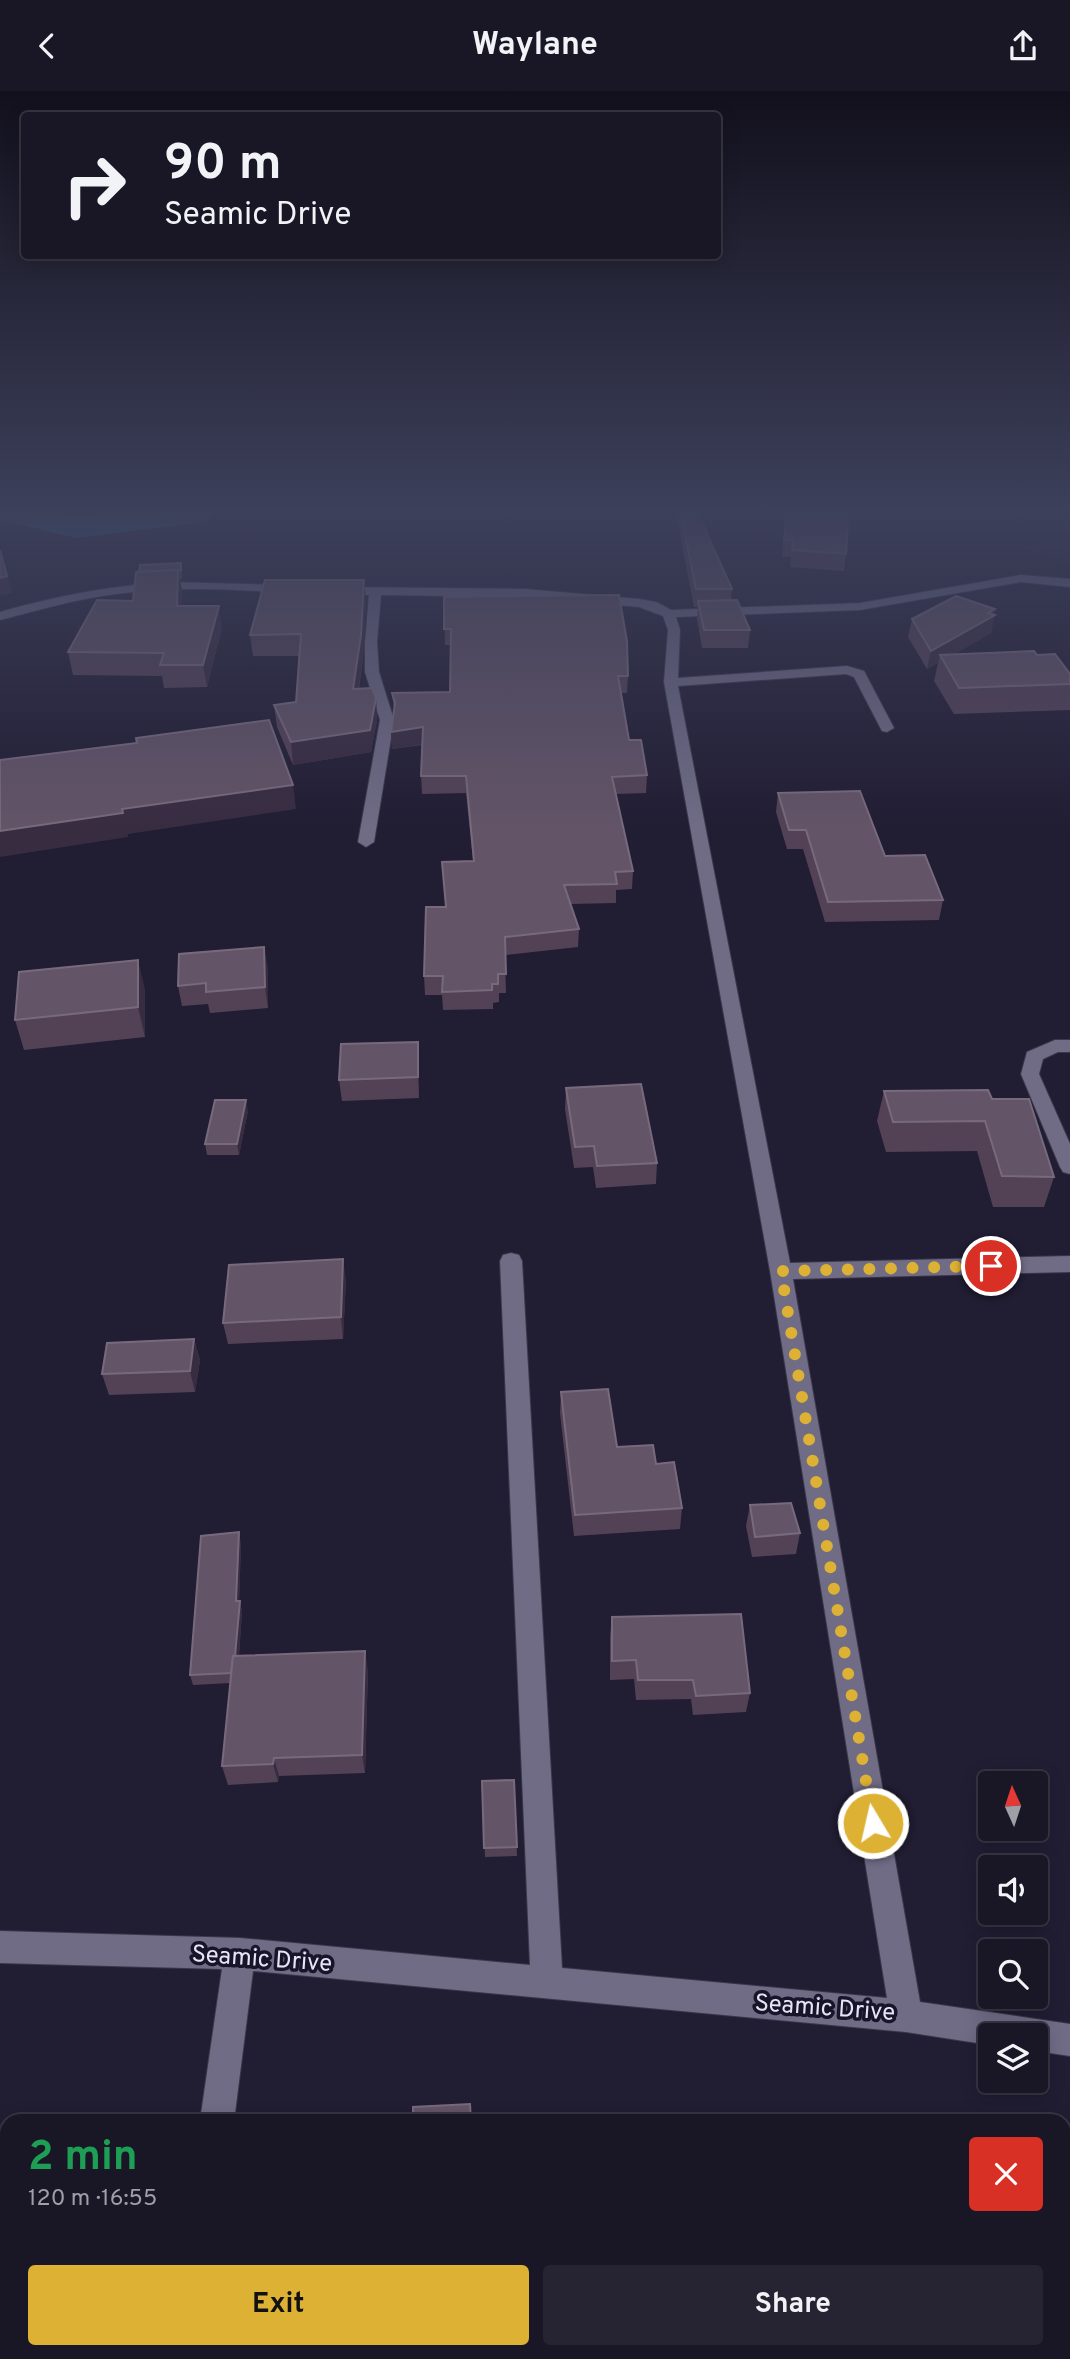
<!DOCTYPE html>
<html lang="en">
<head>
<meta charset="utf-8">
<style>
	body { margin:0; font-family:Overpass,sans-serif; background:#262332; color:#f1f3f6; height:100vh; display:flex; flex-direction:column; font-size:26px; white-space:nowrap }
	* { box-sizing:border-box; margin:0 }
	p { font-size:23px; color:#9f9fa7 }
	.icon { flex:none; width:38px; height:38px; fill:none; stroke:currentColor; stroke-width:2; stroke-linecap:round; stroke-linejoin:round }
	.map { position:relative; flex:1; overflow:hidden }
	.panel { position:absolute; left:0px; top:2023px; width:1071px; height:245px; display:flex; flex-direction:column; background:#191626; border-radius:21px 21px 0 0; box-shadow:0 4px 18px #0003,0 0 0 2px #373543 }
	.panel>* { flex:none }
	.hud { position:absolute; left:21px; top:21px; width:700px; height:147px; border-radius:7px; box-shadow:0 4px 18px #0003,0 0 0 2px #373543; background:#191626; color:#f1f3f6; overflow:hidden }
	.needle { width:46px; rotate:357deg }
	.tools { position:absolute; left:978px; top:1680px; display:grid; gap:14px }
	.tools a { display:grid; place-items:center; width:70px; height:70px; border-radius:7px; background:#191626; box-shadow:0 4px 18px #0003,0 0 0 2px #373543; font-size:35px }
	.pin { position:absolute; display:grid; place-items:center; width:60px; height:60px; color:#fff; margin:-30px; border:4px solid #fff; border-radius:50%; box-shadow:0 2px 7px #0007 }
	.me { position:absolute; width:77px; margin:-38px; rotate:351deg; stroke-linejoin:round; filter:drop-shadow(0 0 5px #0008) }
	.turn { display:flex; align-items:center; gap:24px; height:147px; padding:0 28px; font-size:32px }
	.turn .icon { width:91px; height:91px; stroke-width:2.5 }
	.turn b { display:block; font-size:49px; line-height:60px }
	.round { display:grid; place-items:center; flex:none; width:74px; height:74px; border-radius:7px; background:#262332 }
	.overview { display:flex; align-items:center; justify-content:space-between; height:119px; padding:0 28px }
	h1 { font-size:42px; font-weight:700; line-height:52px; color:#1e9e55 }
	.button { display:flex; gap:14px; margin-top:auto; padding:14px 28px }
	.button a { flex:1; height:80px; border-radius:7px; background:#ddb133; color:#111; font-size:28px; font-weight:700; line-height:80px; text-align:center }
	.button a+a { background:#262332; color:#f1f3f6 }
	header { display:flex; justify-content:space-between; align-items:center; height:91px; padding:0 28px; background:#191626; font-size:32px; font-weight:700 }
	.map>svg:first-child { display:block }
	.built { fill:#28233f }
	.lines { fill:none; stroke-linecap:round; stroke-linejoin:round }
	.river { fill:#0d7396; fill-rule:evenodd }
	.minor-casing { stroke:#3b384a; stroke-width:2 }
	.minor { fill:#706c86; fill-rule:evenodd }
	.wall { fill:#534256 }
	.shaded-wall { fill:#382c41 }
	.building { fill:#635467; stroke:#786a7d; stroke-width:2 }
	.route { stroke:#ddb133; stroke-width:12; stroke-dasharray:0 21.6 }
	.labels { text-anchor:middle; stroke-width:7; stroke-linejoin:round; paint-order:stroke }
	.near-street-label { font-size:24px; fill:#e7e5f5; stroke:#181429 }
</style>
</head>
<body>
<header><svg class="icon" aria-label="back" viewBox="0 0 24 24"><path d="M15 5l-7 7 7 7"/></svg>Waylane<svg class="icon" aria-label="share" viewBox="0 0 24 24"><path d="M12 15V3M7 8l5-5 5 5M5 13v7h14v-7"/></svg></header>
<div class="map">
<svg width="1070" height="2268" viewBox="0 0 1070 2268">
	<rect width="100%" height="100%" fill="#211d33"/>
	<path class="built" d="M1070,448V472L1020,456Z"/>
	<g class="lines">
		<path class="river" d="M0,420H61L77,423L106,420H214L209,428L195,432L77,447L0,429Z"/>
		<defs>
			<g id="minor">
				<path d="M1021,484L1070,488V496L1021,491L860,519L676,526L680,539L678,587L847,575L864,580L894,637L887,641L882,640L854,586L846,583L678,595L790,1172L1070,1165V1181L793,1188L920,1911L1070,1933V1965L1036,1960V1944H990V1954L906,1941L253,1880L234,2030H200L222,1878L0,1872V1840L240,1847L530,1874L500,1170L503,1164L511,1162L519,1164L522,1170L562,1877L887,1907L770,1180L664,591L668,539L663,525L639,516L525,506L381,504L377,551L379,581L394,629L374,751L366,756L358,751L380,629L365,581V551L369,504H338L332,500L338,496L525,498L639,508L656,511L671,519L860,512Z"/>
				<path d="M167,491L289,494L295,498L289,502C231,498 174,495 116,503C76,508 39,519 0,529V521C55,505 110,495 167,491Z"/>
				<path d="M1055,949H1070V961H1058L1043,968L1039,983L1070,1053V1083L1063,1081L1060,1076L1021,983L1027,961Z"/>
				<path d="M167,2261H203L202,2268H166Z"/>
			</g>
		</defs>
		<use href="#minor" class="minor-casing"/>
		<use href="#minor" class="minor"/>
	</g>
	<g class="wall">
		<path d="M678,420H697L732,498L731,509L750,539L748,557H702L697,528L698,516H694L677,428Z"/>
		<path d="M786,420L846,463L844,480L790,476L791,466H782Z"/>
		<path d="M181,472L182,481V488H180L182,500L181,515L222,537L207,596L164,597L162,585L73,584L68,561Z"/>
		<path d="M444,506L628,585L627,602H621L629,649L647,684L646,702L616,703L633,780L632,798L616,799V812L570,813L579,838L578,856L505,864L506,902H499V911L493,912V918L443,919L442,904H425L424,885L445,816L473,770L466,702L422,703L421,685L422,654L392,658L391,641L394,620L392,602L450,601L451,554H445Z"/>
		<path d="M366,509L363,566L359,598L376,607L377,629L371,661L293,674L277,636L274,614L296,611L299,565H253L250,544Z"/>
		<path d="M995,518L991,542L953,564H1037L1070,583V619L954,623L934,590L938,572L927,578L908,546L912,528Z"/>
		<path d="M778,702L885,765L943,809L939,829L825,831L803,758H787L776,721Z"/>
		<path d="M268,877V917L210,922L208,913L182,915L178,895Z"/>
		<path d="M145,898V946L24,959L15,929Z"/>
		<path d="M419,972V1007L342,1010L339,989Z"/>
		<path d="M566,997L657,1072L656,1093L596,1097L593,1076L574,1077L565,1018Z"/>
		<path d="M884,1000L992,1008L1054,1086L1044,1116H993L977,1060L886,1061L877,1030Z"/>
		<path d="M248,1020L239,1064H207L205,1053Z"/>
		<path d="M346,1189L343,1248L228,1253L223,1232Z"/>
		<path d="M194,1248L200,1269L195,1301L109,1304L102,1283Z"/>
		<path d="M561,1301L617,1356L656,1373L682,1417L680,1438L574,1445L560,1322Z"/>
		<path d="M750,1414L800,1442L796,1463L752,1466L746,1435Z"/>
		<path d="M241,1452L239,1510L242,1520L239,1565L368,1579L365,1682L279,1685L278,1691L228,1694L222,1675L230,1592L193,1594L190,1584Z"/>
		<path d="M612,1526L750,1602L746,1621L693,1624L691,1608L636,1609L634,1588L610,1589V1545Z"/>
		<path d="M514,1689L517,1765L485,1766L482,1690Z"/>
		<path d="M1033,2261H1064L1070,2268H1035Z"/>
	</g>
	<g class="shaded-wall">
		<path d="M178,479L182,500L180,537L177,515Z"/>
		<path d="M7,485L12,502L0,505V487Z"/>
		<path d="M364,489L366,509L363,566L355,620L353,598Z"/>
		<path d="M219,515L222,537L207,596L203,574Z"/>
		<path d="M995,518L993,525L995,524L991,542L943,570L940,564L938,572L927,578L931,560Z"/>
		<path d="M376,607L377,629L371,661L293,674L291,651Z"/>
		<path d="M423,636L424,653L392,658L391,641Z"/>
		<path d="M293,694L296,718L128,743V746L0,766V740L122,718Z"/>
		<path d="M264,856L268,877V917L265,896Z"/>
		<path d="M138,869L145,898V946L138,916Z"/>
		<path d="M418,951L419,972V1007L418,986Z"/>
		<path d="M246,1009L248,1020L239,1064L237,1053Z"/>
		<path d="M343,1168L346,1189L343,1248L341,1226Z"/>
		<path d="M194,1248L200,1269L195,1301L190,1280Z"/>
		<path d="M239,1441L241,1452L239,1520L236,1510Z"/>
		<path d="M240,1510L242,1520L237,1592L234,1582Z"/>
		<path d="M365,1560L368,1579L365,1682L362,1664Z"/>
		<path d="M274,1667L279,1685L278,1691L273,1673Z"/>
	</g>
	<g class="building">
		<path d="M680,420H697L732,498H696Z"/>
		<path d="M787,420H842L848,433L846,463L792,459L793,449H784Z"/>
		<path d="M0,459L7,485L0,487Z"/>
		<path d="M181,472V479L139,481L140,474Z"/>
		<path d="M178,479L177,515H219L203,574H160L164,562L68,561L97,509L133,510L136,481Z"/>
		<path d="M265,489H364L361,544L353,598L372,597L376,607L370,639L291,651L274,614L296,611L301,543L250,544Z"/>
		<path d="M619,504L627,550L628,585H618L629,649H641L647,684L612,686L633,780L615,781L617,793L564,794L579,838L505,846L506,883H498V893H492V899L442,901L443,885H424L426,816H446L442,771L474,770L466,685H421L423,636L391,641L395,612L392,602L450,601L451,538H444V506Z"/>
		<path d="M956,505L995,518L988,522L995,524L931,560L912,528Z"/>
		<path d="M737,509L750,539H704L698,510Z"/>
		<path d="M1034,560L1037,564L1055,563L1070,583V593L959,597L940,564Z"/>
		<path d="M269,629L293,694L122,718L123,722L0,740V669L137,652L136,647Z"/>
		<path d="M860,700L885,765L925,764L943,809L828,811L806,739H789L778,702Z"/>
		<path d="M264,856L265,896L206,901V892L178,895L179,863Z"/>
		<path d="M138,869V916L15,929L19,881Z"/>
		<path d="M418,951V986L339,989L341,953Z"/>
		<path d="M641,993L657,1072L597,1075L594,1055L575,1056L566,997Z"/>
		<path d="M988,999L992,1008H1029L1054,1086L1002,1085L985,1030L893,1031L884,1000Z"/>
		<path d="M215,1009H246L237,1053H205Z"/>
		<path d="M343,1168L341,1226L223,1232L229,1174Z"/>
		<path d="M194,1248L190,1280L102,1283L107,1252Z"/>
		<path d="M608,1298L617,1356L653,1354L656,1373L674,1371L682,1417L575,1424L561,1301Z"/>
		<path d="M791,1412L800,1442L755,1446L750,1414Z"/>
		<path d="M239,1441L236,1510H240L235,1565H233L231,1582L190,1584L201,1445Z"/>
		<path d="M741,1523L750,1602L696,1605L693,1589H638L636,1569L612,1570V1526Z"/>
		<path d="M365,1560L362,1664L274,1667L273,1673L222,1675L233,1565Z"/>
		<path d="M514,1689L517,1756L484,1757L482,1690Z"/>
		<path d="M470,2013L471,2030H413V2016Z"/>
		<path d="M1064,2222H1070V2268H1055L1054,2261H1064Z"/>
		<rect x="428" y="2261" width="141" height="7"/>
		<path d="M652,2261H731L855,2266V2268H652Z"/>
	</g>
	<linearGradient id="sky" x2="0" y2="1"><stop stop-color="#12101c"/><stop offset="0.57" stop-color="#3d405b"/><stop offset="1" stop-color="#3d405b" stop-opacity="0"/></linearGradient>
	<rect width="1070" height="737" fill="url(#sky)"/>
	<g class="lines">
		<path class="route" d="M873,1732L781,1180L991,1175"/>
	</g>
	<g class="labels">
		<g class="near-street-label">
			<text transform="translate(262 1867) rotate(4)" y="8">Seamic Drive</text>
			<text transform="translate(825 1916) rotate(4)" y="8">Seamic Drive</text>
		</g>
	</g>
</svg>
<div class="tools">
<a><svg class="needle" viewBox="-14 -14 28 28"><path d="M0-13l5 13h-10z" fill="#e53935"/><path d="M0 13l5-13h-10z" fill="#9f9fa7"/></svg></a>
<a><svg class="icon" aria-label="sound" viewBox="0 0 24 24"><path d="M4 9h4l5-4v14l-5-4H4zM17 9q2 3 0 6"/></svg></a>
<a><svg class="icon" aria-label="search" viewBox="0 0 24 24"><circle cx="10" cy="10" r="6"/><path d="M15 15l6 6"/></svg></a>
<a><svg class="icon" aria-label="layers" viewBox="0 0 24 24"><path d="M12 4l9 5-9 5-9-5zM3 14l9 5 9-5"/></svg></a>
</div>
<div class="pin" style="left:991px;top:1175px;background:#d93025"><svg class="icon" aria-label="arrive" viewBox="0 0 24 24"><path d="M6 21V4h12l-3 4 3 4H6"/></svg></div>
<svg class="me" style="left:873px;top:1732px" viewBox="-20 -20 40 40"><circle r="17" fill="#ddb133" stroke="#fff" stroke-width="3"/><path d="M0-11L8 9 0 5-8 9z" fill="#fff"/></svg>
<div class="hud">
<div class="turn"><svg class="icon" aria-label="right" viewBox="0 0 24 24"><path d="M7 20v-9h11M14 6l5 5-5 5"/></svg><div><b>90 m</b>Seamic Drive</div></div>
</div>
<section class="panel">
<div class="overview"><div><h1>2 min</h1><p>120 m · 16:55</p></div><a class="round" style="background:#d93025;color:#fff"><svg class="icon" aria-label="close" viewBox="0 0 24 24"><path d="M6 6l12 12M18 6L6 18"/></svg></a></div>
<div class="button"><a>Exit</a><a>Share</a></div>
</section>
</div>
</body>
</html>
